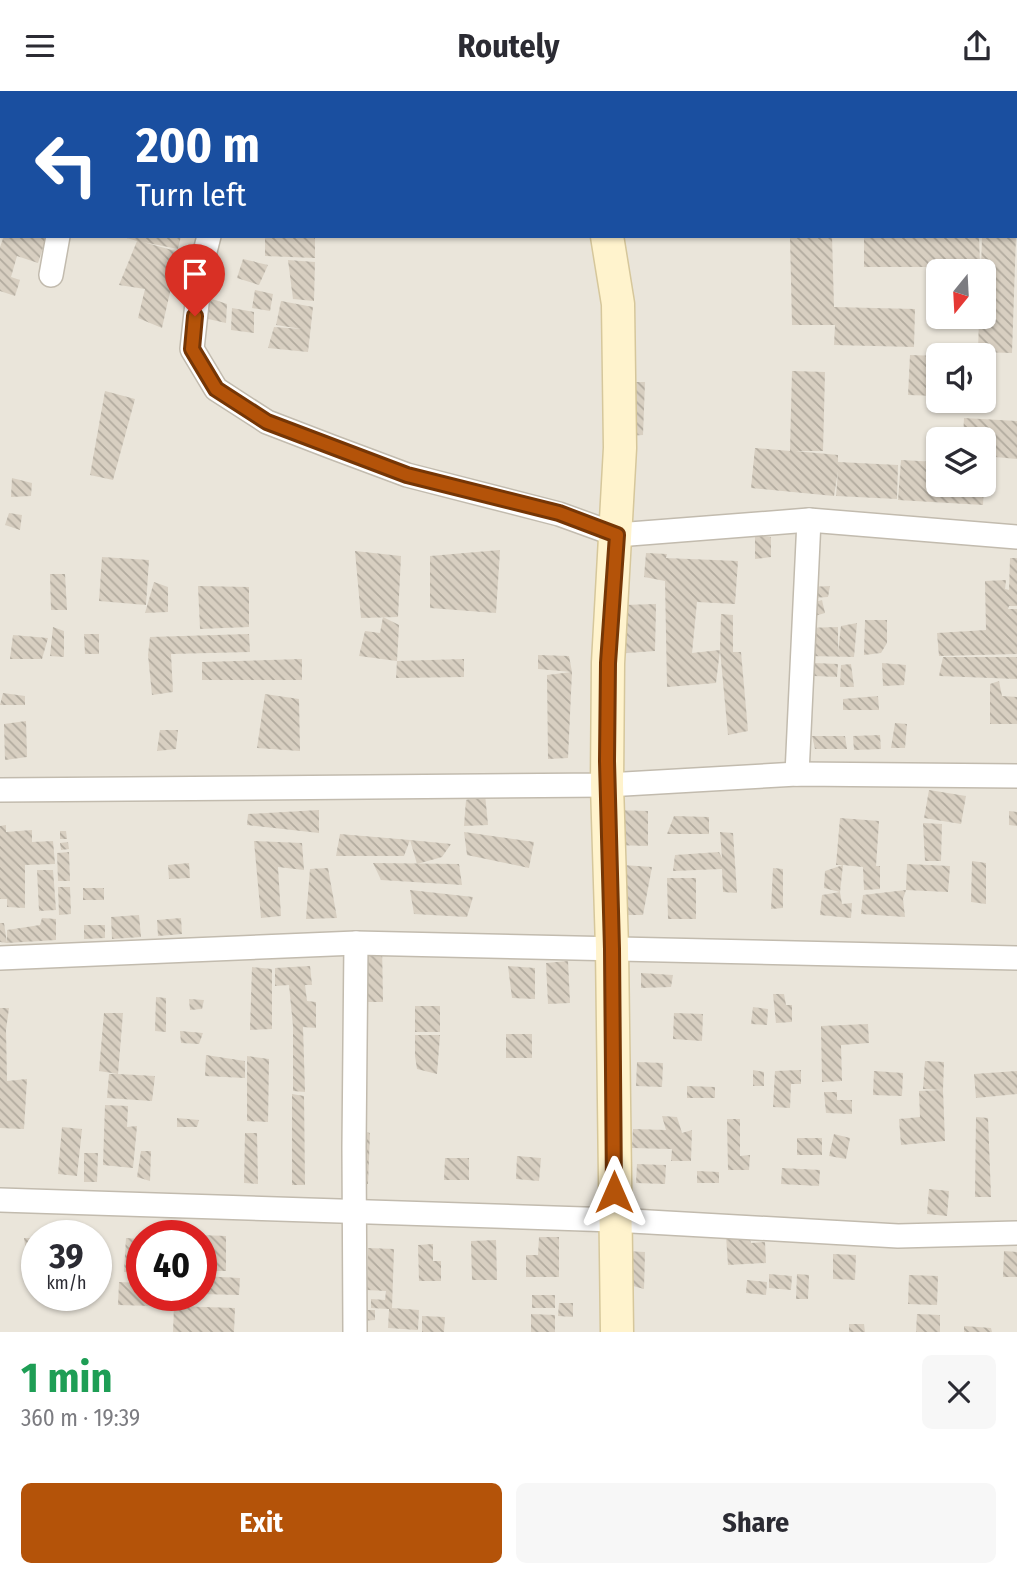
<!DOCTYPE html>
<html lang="en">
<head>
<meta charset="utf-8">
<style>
	body { margin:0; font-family:"Fira Sans Condensed",sans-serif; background:#f7f7f7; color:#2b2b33; height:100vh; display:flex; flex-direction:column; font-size:26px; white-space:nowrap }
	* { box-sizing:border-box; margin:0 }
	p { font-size:23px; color:#7c7c81 }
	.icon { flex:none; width:38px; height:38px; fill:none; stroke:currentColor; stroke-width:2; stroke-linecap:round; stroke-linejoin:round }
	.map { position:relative; height:1241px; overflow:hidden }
	.sheet { display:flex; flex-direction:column; background:#fff; flex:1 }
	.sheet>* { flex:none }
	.banner { position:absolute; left:0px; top:0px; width:1018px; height:147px; box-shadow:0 2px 5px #0004; background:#1a4fa0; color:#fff; overflow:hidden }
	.needle { width:46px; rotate:198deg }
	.buttons { position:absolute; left:926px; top:168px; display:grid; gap:14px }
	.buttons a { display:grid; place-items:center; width:70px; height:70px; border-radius:10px; background:#fff; box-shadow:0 2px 5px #0004; font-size:35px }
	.speed { position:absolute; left:21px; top:1129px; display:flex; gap:14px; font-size:35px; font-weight:700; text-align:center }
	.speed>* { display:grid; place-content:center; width:91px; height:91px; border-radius:50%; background:#fff; box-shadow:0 2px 5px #0004; line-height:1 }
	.speed small { font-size:18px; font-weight:400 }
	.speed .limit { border:10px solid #d22; background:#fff; color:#111 }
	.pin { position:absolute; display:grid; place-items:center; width:60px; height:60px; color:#fff; margin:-72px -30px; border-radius:50% 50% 50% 0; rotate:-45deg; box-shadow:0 0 7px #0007 }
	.pin .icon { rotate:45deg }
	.me { position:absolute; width:77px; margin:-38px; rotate:0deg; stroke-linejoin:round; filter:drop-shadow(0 0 5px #0008) }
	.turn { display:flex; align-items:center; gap:24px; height:147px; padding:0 21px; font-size:32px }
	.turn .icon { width:91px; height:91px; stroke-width:2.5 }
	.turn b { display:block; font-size:49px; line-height:60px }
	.round { display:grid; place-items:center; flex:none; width:74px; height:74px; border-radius:10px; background:#f7f7f7 }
	.overview { display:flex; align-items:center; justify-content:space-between; height:119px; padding:0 21px }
	h1 { font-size:42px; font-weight:700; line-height:52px; color:#1e9e55 }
	.cta { display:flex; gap:14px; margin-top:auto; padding:14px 21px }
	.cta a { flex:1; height:80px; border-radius:10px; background:#b45309; color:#fff; font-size:28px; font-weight:700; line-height:80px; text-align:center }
	.cta a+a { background:#f7f7f7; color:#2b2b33 }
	header { display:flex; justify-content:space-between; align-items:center; height:91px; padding:0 21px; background:#fff; font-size:32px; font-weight:700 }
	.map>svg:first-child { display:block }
	.residential { fill:#eae5da; fill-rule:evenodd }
	.building { fill:url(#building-back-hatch) }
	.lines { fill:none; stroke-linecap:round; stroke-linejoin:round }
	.street-casing { stroke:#c2bbae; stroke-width:26 }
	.secondary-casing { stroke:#d6c79b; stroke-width:35 }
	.street { stroke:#fff; stroke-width:23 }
	.secondary { stroke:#fff3cd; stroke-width:32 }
	.route-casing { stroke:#753606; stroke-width:18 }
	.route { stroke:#b45309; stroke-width:12 }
</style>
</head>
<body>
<header><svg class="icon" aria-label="menu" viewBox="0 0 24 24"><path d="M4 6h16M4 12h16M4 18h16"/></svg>Routely<svg class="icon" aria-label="share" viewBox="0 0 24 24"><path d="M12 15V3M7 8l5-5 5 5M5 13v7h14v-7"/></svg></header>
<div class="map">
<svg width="1017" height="1241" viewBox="0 0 1017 1241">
	<defs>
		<pattern id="building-back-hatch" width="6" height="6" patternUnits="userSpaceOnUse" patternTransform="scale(1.75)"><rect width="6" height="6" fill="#d8cfc1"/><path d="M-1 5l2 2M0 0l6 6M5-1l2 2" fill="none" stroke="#b1aa9e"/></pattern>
	</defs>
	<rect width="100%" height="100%" fill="#f6f3ec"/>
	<path class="residential" d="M0,0H1017V1241H0ZM2,2H1017V145H2ZM938,180H984V226H938ZM938,264H984V310H938ZM938,348H984V394H938ZM37,1144H96V1204H37ZM142,1144H201V1204H142Z"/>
	<g class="building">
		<path d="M4,145H47L38,172L17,165L11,186L20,189L15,205L0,200V156Z"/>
		<path d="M120,145H181L178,158L143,151L179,161L162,237L138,227L145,198L119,194L137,150Z"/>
		<path d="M265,145H315V167L265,165Z"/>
		<path d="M790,145H832L834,216L915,218L914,256L834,254L835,234H792Z"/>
		<path d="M864,145H979L980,176H864Z"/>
		<path d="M982,145H1016L1012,262L978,261L979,226H984V180H981Z"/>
		<path d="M243,168L268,174L259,194L237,187Z"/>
		<path d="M288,169L315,171L314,210L293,208Z"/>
		<path d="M255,199L273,203L270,220L252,217Z"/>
		<path d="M200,204L227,213L226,232L195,225Z"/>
		<path d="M281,210L313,216L308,261L268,257L274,236L302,238L276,234Z"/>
		<path d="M232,217L254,221V242L231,239Z"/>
		<path d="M910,264L938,265V305L908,304Z"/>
		<path d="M792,280L825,281L823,360H795L838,364V371L898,374L897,408L836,405L838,380L834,405L751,397L755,357L790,360Z"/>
		<path d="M629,291H645L643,344L627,345Z"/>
		<path d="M105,300L135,308L113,389L90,384Z"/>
		<path d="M964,327L1017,330V368L984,365V348H963Z"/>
		<path d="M901,369L938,371V394H984L983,414L898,409Z"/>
		<path d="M12,387L32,392L31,405L11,406Z"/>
		<path d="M9,422L22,424L20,439L5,434Z"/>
		<path d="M755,444L771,446V466L755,468Z"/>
		<path d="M500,459L496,522L430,517V465Z"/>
		<path d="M355,460L401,465L398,526L361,527Z"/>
		<path d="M646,462L667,463L666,467L738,470L735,513L697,511L692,562L720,559L721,523L733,524V561H741L748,640L728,644L720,559L716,592L667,596L665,490L644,486Z"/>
		<path d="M102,466L149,469L146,514L99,510Z"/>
		<path d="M1010,467H1017V515H1009L1008,518H1017V563L939,565L937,542L986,539L985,490L1006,489L1005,498L1009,499Z"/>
		<path d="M50,483H65L67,519H51Z"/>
		<path d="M154,491L168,496V521L145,522Z"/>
		<path d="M198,495L249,496V536L200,538Z"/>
		<path d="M830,495L828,506L810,507L811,496Z"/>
		<path d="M822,509L825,522L808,527L805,514Z"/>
		<path d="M656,513L655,560L614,563L623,514Z"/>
		<path d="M383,526L399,534L397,570L359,565L365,540L380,542Z"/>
		<path d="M865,529H887V552L881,562L864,564Z"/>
		<path d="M857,532L854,566L808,565L804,537L838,536V561L841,535Z"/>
		<path d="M53,536L64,540V566L50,565Z"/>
		<path d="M84,543H99V563H85Z"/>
		<path d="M249,543L250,561L171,563L173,601L152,604L148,564L150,546Z"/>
		<path d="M13,544L48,547L42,568H10Z"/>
		<path d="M538,564L569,565L572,581L538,578Z"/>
		<path d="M943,566H1017V588L939,585Z"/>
		<path d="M302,568V589H202V571Z"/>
		<path d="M464,568V586L396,587L397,570Z"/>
		<path d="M814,572L838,573L837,586L814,585Z"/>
		<path d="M882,572L906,574L904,594L883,595Z"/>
		<path d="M851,573L854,596H840L841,574Z"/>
		<path d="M572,581L568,667L548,668L547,584Z"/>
		<path d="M999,590L1002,605L1017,606V633H990V593Z"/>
		<path d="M3,602L25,605V614H0Z"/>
		<path d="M265,603L299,608L300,660L257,657Z"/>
		<path d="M878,605L879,619H843V608Z"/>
		<path d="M26,630L27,666L5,669L4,633Z"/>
		<path d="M895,632L907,633L905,657H891Z"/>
		<path d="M160,639H178L176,658L157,660Z"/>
		<path d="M880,644L881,658L854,659L853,645Z"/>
		<path d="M812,645H845L847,658H815Z"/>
		<path d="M929,699L966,705L961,733L924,727Z"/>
		<path d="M485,703L488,734L464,735L466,709Z"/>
		<path d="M319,719V742L247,734L248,723Z"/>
		<path d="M615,719L648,720V755L614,754Z"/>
		<path d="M1009,720L1017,721V735L1009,734Z"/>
		<path d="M674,725L709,726V743H667Z"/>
		<path d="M840,727L879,730L876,775H880V798L864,799L863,776L843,774L840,801L842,813L852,812L851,827L820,824L822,804L840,801L824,797L825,780L843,774H836Z"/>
		<path d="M923,732L942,733L941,770H925Z"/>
		<path d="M6,734V741L32,739V751L53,750L55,773L25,774V817L7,816V808H0V735Z"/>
		<path d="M60,740H66L67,748H60Z"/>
		<path d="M464,741L534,751L529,777L467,764Z"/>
		<path d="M720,741L733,742L737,802L723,801L722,778L673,780L675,764L719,761L722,767Z"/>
		<path d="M340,743L410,749L404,765H336Z"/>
		<path d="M410,749L451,753L442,766L417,773Z"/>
		<path d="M254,750L302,752L304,779L278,776L281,825L261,827Z"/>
		<path d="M68,751L69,758L61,759L60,752Z"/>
		<path d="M69,761L70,790H58L57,762Z"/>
		<path d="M972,770L986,772V813L971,811Z"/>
		<path d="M189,772L190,787L169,788L168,774Z"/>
		<path d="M373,772L459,773L462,794L381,789Z"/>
		<path d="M907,773L950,775L948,801L906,799Z"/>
		<path d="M623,774L652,776L643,824H617Z"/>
		<path d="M328,777L337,827L306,828L310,778Z"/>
		<path d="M773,777L783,778V817L771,818Z"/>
		<path d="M37,779H53L56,819L39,820Z"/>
		<path d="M667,787H696V828H668Z"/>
		<path d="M58,796H70L71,823L59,824Z"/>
		<rect x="83" y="797" width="21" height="12"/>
		<path d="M410,799L473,806L467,826L414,823Z"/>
		<path d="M906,799L903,808L905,826L861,823L863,804Z"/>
		<path d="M139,824L141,846L112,848L111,826Z"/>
		<path d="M42,827L56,828V849L7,852V839L40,834Z"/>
		<path d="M181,827L182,843L158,845L157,829Z"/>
		<path d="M0,832H4L7,852L0,851Z"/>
		<path d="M84,834H105V847L84,848Z"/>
		<path d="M356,852L382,853L383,911H359Z"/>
		<path d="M568,870L570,912L548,913L546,872Z"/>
		<path d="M310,875L312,894H305L307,910L316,911V937L303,936L305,1001L293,1000V935L289,894L275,895V877Z"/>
		<path d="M508,875L535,877V908L512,907Z"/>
		<path d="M252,876L272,878V938L250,939Z"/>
		<path d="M641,882L673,884L671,896L641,897Z"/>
		<path d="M773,903H784L786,914H792V931L776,932Z"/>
		<path d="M156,906L166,907V941L155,940Z"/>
		<path d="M189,908L204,909L202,918L190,919Z"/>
		<rect x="415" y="915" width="25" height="26"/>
		<path d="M753,916L768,918L767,934L751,933Z"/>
		<path d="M0,917H9L6,939L7,990L27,988L24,1038L0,1037Z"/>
		<path d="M104,922H123L118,983L155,985L152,1010L107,1007L109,983H118L99,980Z"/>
		<path d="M674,922L703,923L702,950L673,948Z"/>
		<path d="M868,933L869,952L841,954L842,990L822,991L821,935Z"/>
		<path d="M180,940L203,942L199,953L181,952Z"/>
		<rect x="506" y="943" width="26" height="24"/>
		<path d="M415,944H440L437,983L417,978L415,965Z"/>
		<path d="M206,964L245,970V987L205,985Z"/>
		<path d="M247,965L269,968L268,1031L247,1030Z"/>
		<path d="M925,970L944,971L943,999L923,998Z"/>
		<path d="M637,971L663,972L662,996L636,995Z"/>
		<path d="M753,979L764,981V995H753Z"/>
		<path d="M801,979V993H791L790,1017L773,1016L775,980Z"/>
		<path d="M874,980L903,982L902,1005L873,1004Z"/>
		<path d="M1017,980V1003L976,1007L974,983Z"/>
		<path d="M687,995L715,996V1007H687Z"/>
		<path d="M943,999L945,1050L901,1054L899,1028L920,1026L919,1000Z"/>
		<path d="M824,1001H837V1009H852V1023L826,1022Z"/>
		<path d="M292,1003L304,1005L305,1094H292Z"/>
		<path d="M105,1014L128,1015L127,1036L137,1035L133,1077L103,1074Z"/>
		<path d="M662,1025L677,1026L682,1042L692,1039L691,1070H671L672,1058L632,1057L633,1038L666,1039Z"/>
		<path d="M976,1026L988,1027L991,1106H975Z"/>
		<path d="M177,1027L199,1029L197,1036H177Z"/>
		<path d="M727,1028H740V1065L750,1064L749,1079H728Z"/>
		<path d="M62,1036L82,1038L77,1085L58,1083Z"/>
		<path d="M354,1038L370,1042L368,1093L354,1092Z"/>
		<path d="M245,1042H257L258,1093L244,1092Z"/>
		<path d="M834,1043L850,1047L846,1068L829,1065Z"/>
		<rect x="797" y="1047" width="25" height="17"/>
		<path d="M141,1060H151L150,1090L137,1086Z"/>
		<path d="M84,1062H98L97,1091H84Z"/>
		<path d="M517,1065L541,1067L539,1090L516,1088Z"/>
		<path d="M445,1067H469V1089H444Z"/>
		<path d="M637,1073L666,1074L665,1093L636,1092Z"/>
		<path d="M782,1077L820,1079L819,1095L781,1093Z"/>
		<path d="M697,1080L719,1081V1092H697Z"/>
		<path d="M929,1098L949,1100L947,1125L927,1123Z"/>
		<path d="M201,1144L226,1145V1180H201Z"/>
		<path d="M749,1144L751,1152L765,1151L766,1172L728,1174L726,1145Z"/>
		<path d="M539,1146H559V1186H526V1164H538Z"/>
		<path d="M24,1147H37V1160L26,1161Z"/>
		<path d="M126,1147L142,1148V1182L124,1181Z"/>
		<path d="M496,1149L497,1189H472L471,1150Z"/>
		<path d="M433,1153V1170H441V1190H419L418,1154Z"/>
		<path d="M368,1157L394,1158L392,1217L419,1219L418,1239L388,1237L389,1218L371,1217V1208L385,1209L386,1200L367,1199Z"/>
		<path d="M626,1160L645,1161L644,1198L626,1193Z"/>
		<path d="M1004,1160L1017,1161V1186H1003Z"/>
		<path d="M833,1163L856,1164L855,1189L833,1188Z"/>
		<path d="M769,1183L792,1185L791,1199L769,1197Z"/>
		<path d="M797,1183L809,1184L808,1208H796Z"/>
		<path d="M909,1184L938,1185L937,1214L908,1213Z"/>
		<path d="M201,1185L240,1187L239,1204L201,1203Z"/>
		<path d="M747,1189L767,1191L766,1204L746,1202Z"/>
		<path d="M119,1191L142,1192V1204H152V1215L118,1214Z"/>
		<rect x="532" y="1204" width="23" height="13"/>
		<path d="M559,1212H573V1226L558,1225Z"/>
		<path d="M174,1215L235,1217L234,1241H173Z"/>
		<path d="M360,1219H375V1229L361,1230Z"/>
		<path d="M531,1223L555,1224V1241H531Z"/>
		<path d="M917,1223L940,1224V1241H916Z"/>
		<path d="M422,1225L445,1226L444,1241H422Z"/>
		<path d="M849,1233H864L865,1241H849Z"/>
		<path d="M964,1235L991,1237L992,1241H964Z"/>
	</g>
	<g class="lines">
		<defs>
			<g id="street">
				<path d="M727,0V2"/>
				<path d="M909,0V2"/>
				<path d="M85,2V0"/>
				<path d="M248,2L249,0"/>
				<path d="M209,145L201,176L192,258L216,298L267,331L332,356L407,384L559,423L617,444L809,429L1017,446"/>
				<path d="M51,184L58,145"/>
				<path d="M797,683L809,429"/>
				<path d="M0,699L607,694L797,683L1017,685"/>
				<path d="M0,867L356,852L1017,867"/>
				<path d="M0,1109L614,1129L898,1145L1017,1142"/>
				<path d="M355,1241L354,1056L356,852"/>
			</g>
			<g id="secondary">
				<path d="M542,0L546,2"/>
				<path d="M607,145L618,213L620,357L608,572L607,694L612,857L617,1241"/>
			</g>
		</defs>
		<use href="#street" class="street-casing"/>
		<use href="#secondary" class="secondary-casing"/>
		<use href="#street" class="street"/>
		<use href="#secondary" class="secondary"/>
	</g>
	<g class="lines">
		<defs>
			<path id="route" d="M195,225L192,258L216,298L267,331L407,384L559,422L617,444L608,572L607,670L612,858L614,1101"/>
		</defs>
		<use href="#route" class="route-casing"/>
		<use href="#route" class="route"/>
	</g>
</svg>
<div class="buttons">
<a><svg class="needle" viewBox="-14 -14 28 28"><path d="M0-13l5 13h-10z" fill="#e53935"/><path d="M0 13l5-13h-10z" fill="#7c7c81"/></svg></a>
<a><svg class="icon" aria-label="sound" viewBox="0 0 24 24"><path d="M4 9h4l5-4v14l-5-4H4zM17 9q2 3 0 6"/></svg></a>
<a><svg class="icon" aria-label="layers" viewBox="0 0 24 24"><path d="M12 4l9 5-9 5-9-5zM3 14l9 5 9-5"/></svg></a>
</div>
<div class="speed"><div>39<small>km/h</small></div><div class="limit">40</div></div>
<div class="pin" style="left:195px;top:225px;background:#d93025"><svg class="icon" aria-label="arrive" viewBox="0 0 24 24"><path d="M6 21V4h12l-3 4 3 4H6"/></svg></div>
<svg class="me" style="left:614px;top:1101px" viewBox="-20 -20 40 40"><path d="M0-17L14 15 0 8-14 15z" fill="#b45309" stroke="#fff" stroke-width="4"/></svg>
<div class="banner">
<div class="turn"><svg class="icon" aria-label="left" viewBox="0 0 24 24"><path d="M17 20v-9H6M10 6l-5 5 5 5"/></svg><div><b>200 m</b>Turn left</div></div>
</div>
</div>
<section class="sheet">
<div class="overview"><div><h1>1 min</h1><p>360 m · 19:39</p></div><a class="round"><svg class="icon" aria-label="close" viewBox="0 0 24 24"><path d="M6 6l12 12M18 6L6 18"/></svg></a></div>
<div class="cta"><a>Exit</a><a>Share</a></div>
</section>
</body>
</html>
